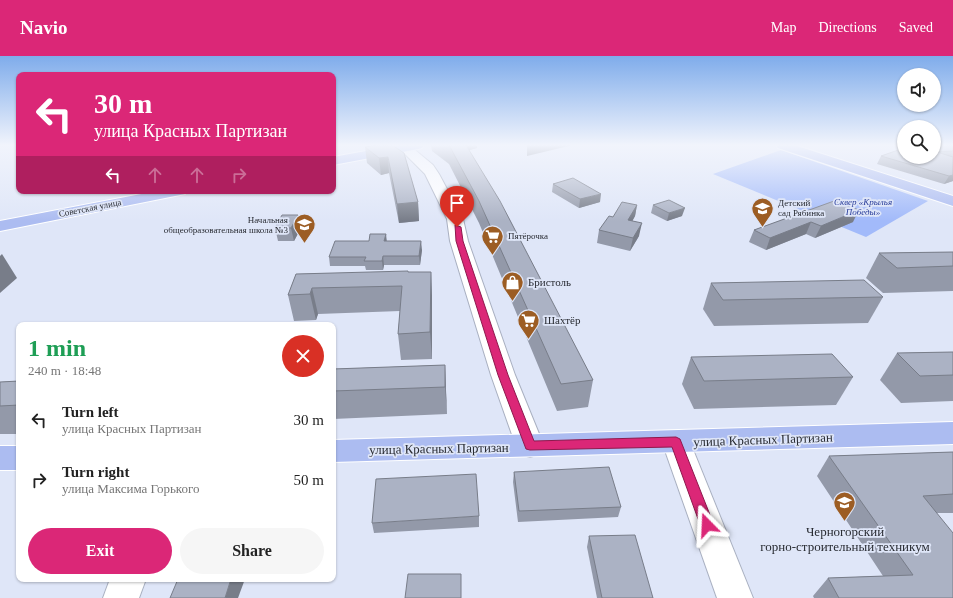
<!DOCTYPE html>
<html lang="en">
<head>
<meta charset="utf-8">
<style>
	body { margin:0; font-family:Georgia,serif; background:#f6f6f6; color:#222; height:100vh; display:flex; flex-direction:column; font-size:15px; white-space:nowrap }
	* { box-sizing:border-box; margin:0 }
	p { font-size:13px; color:#767676 }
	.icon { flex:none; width:22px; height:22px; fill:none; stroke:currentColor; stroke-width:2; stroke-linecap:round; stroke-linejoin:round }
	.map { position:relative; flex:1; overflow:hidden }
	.drawer { position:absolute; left:16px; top:266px; width:320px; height:260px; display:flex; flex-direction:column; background:#fff; border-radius:8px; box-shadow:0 1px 3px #0004 }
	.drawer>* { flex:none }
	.top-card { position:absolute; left:16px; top:16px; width:320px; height:122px; border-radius:8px; box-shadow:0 1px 3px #0004; background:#db2777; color:#fff; overflow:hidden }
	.fabs { position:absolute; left:897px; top:12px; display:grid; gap:8px }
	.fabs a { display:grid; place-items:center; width:44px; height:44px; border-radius:50%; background:#fff; box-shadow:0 1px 3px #0004; font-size:20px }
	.pin { position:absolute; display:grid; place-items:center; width:34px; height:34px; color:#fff; margin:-41px -17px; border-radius:50% 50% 50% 0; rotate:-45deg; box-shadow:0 0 4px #0007 }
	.pin .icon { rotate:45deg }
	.me { position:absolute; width:44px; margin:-22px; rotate:339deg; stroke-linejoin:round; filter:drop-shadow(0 0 3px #0008) }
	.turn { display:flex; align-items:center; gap:14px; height:84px; padding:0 12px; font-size:18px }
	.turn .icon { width:52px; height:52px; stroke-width:2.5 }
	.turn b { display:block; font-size:28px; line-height:34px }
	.lanes { display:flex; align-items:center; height:38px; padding:0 12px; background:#0003; justify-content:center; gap:20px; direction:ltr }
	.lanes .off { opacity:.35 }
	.round { display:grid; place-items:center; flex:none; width:42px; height:42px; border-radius:21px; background:#f6f6f6 }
	.summary { display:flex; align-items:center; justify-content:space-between; height:68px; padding:0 12px }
	h1 { font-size:24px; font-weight:600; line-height:30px; color:#1e9e55 }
	.action { display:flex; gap:8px; margin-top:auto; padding:8px 12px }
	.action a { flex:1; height:46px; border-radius:24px; background:#db2777; color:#fff; font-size:16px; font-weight:600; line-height:46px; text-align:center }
	.action a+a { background:#f6f6f6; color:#222 }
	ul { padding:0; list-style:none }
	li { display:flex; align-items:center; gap:12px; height:60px; padding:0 12px }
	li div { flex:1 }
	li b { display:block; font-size:15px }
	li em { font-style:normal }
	header { display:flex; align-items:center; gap:24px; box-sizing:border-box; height:56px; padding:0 20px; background:#db2777; color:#fff }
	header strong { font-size:19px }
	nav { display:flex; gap:22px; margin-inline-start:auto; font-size:14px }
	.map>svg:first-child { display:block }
	.green { fill:#a2bafa }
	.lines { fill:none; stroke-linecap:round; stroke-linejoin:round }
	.minor-casing { stroke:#a9b0c1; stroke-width:2 }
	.major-casing { stroke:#fff; stroke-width:2 }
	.minor { fill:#fff; fill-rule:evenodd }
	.major { fill:#acbcf1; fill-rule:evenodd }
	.wall { fill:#9399a9 }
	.shaded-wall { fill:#787d89 }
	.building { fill:#abb2c4; stroke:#787d89 }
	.route { fill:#db2777; stroke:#8e194d }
	.labels { text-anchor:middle; stroke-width:3.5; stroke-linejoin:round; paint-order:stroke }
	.far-park-label { font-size:9px; font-style:italic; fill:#283c99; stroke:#dfe6f8 }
	.far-poi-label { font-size:9px; fill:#282b32; stroke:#dfe6f8; text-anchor:start }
	.far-street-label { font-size:9px; fill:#282b32; stroke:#dfe6f8 }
	.poi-label { font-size:11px; fill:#282b32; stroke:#dfe6f8; text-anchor:start }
	.near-street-label { font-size:13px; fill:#282b32; stroke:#dfe6f8 }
	.near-poi-label { font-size:13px; fill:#282b32; stroke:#dfe6f8 }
</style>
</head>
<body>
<header>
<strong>Navio</strong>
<nav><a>Map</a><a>Directions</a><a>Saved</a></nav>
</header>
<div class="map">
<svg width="953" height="542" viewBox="0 0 953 542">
	<rect width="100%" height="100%" fill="#dfe6f8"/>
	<path class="green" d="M781,94L928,145L866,181L713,118Z"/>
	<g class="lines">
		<defs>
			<g id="minor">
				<path d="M396,89H409L433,109L439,118L463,163L468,185L515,319L544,390L540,398L530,401L520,398L516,390L491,319L450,185L447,163L425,118Z"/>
				<path d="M676,375L686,378L690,386L753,542H717L662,386L666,378Z"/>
				<path d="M110,523H146L139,542H103Z"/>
			</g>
			<g id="major">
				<path d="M399,89H424L422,92L418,93L333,109V101Z"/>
				<path d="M776,89H794L953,140V150L778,92Z"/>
				<path d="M157,135H187L185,138L0,175V165Z"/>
				<path d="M953,366V388L333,406V384Z"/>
				<rect x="0" y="390" width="19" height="24"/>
			</g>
		</defs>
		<use href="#minor" class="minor-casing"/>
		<use href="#major" class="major-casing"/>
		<use href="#minor" class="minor"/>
		<use href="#major" class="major"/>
	</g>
	<g class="wall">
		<path d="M377,89L418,146L419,165L399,167L389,117L381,119L367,107L365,91Z"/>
		<path d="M431,89H477V92L469,94L593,324L588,351L557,355L479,167L449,108L432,95Z"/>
		<path d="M934,89H953V125L944,128L877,108L881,100Z"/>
		<path d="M553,128L600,146L579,152L552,136Z"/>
		<path d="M637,149L635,160L632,165L639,180L630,195L597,187L599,174L613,161Z"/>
		<path d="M653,149L682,160L667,165L651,157Z"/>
		<path d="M785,163L853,166L815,182L806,178L766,194L749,186L754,174Z"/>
		<path d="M275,172H301L294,185H278Z"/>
		<path d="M386,185L422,194L420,209H384L383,214H366L365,210H330L329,201Z"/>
		<path d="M953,196V235L883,237L866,222L879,197Z"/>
		<path d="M408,216H431L432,241V303L401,304L398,278L400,255L318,258L316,264L294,265L288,239L296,218Z"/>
		<path d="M711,227L883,241L868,267L714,270L703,253Z"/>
		<path d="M953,296V345L901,347L880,324L897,297Z"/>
		<path d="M691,301L853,321L836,349L694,353L682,328Z"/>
		<path d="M445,309L447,358L333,363V313Z"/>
		<path d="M19,325V378H0V326Z"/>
		<path d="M953,396V457H937L953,542H814L813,540L828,522L883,520L817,420L829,400Z"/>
		<path d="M514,416L621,451L618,461L518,466L513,426Z"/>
		<path d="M479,460V471L374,477L372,467Z"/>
		<path d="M589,480L653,542H597L587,491Z"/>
	</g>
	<g class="shaded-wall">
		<path d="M466,89H477V92L466,95Z"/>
		<path d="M527,89H573L527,100Z"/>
		<path d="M388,101L389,117L381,119L379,102Z"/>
		<path d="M953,119V125L944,128L949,120Z"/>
		<path d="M601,138L600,146L579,152L580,143Z"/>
		<path d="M418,146L419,165L399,167L397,148Z"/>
		<path d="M637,149L635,160L626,177L628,164Z"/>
		<path d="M685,152L682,160L667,165L669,157Z"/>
		<path d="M859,154L853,166L815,182L821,170Z"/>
		<path d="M298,159L301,172L294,185L291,172Z"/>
		<path d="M811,166L806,178L766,194L770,182Z"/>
		<path d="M642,167L639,180L630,195L633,182Z"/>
		<path d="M386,178L387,187L384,185Z"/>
		<path d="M421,185L422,194L420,209L419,200Z"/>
		<path d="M2,198L17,222L0,237V200Z"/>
		<path d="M383,200L384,209L383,214L382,205Z"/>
		<path d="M431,216L432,241V303L430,276Z"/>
		<path d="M312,232L318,258L316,264L310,238Z"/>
		<path d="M445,309L446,336L447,358L445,331Z"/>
		<path d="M231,523H245L238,542H225Z"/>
	</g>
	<g class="building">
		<path d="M377,89H392L404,97L418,146L397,148L388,101L379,102L365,91Z"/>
		<path d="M449,89H466L500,145L593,324L561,328L479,145Z"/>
		<path d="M934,89H953V95L937,96L953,101V119L949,120L881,100L904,92V101H934Z"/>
		<path d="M573,122L601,138L580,143L553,128Z"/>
		<path d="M669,144L685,152L669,157L653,149Z"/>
		<path d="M834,145L859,154L821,170L811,166L770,182L754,174Z"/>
		<path d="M622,146L637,149L628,164L642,167L633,182L599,174L609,160L613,161Z"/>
		<path d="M282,159H298L291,172H275Z"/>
		<path d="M370,178H386L384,185H421L419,200H383L382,205H364L366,201H329L335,185H369Z"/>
		<path d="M953,196V210L897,212L879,197Z"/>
		<path d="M408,215V216H431L430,276L398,278L402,230L312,232L310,238L288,239L296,218Z"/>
		<path d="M864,224L883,241L723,244L711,227Z"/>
		<path d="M953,296V319L920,320L897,297Z"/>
		<path d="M832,298L853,321L704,325L691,301Z"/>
		<path d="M445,309V331L333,335V313Z"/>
		<path d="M19,325V349L0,350V326Z"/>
		<path d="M953,396V438L923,440L953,477V542H839L828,522L913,519L829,400Z"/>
		<path d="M609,411L621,451L519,455L514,416Z"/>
		<path d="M476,418L479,460L372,467L376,423Z"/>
		<path d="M635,479L653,542H602L589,480Z"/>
		<path d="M408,518H461V542H405Z"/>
		<path d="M178,523H231L225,542H170Z"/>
	</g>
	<linearGradient id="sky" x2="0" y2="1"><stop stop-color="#7faceb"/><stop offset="0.54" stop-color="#f1f4fc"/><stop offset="1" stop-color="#f1f4fc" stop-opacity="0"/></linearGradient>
	<rect width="953" height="165" fill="url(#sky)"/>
	<path class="route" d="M455,169L461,171L463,185L508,319L534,385L676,381L680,383L714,469L712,474L707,476L702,474L672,391L530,394L526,393L498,319L456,185Z"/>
	<defs>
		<symbol id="school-pin" viewBox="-11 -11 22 30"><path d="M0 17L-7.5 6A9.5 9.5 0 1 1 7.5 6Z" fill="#9c5d24" stroke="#dfe6f8"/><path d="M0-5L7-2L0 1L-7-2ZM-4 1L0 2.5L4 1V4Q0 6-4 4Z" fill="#fff"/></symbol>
		<symbol id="supermarket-pin" viewBox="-11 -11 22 30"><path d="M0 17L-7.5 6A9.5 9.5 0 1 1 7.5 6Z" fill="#9c5d24" stroke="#dfe6f8"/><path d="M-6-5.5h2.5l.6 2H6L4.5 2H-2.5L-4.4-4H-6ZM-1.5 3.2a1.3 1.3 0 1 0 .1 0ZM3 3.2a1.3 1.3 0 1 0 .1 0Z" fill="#fff"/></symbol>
		<symbol id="shop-pin" viewBox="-11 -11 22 30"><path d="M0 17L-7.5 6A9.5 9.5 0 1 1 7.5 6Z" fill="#9c5d24" stroke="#dfe6f8"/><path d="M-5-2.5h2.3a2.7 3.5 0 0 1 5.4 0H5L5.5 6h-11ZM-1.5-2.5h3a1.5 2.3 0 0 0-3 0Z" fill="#fff"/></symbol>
		<symbol id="university-pin" viewBox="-11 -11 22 30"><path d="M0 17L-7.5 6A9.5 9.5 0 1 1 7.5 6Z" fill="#9c5d24" stroke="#dfe6f8"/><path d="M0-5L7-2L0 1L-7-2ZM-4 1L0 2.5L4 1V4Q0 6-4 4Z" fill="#fff"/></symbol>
	</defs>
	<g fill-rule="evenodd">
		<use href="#school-pin" x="750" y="140" width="25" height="34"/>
		<use href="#school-pin" x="292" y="156" width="25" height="34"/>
		<use href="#supermarket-pin" x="480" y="168" width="25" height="34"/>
		<use href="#shop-pin" x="500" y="214" width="25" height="34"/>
		<use href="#supermarket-pin" x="516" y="252" width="25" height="34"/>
		<use href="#university-pin" x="832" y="434" width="25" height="34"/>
	</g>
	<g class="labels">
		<g class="far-park-label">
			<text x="863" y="149">Сквер «Крылья<tspan x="863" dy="10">Победы»</tspan></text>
		</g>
		<g class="far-poi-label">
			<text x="778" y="150">Детский<tspan x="778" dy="10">сад Рябинка</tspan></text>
			<text x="288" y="167" text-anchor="end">Начальная<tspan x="288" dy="10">общеобразовательная школа №3</tspan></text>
			<text x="508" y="183">Пятёрочка</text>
		</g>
		<g class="far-street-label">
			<text transform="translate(90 152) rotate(-11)" y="3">Советская улица</text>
		</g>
		<g class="poi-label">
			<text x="528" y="230">Бристоль</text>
			<text x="544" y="268">Шахтёр</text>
		</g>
		<g class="near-street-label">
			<text transform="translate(763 383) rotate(-2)" y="5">улица Красных Партизан</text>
			<text transform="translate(439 392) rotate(-1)" y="5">улица Красных Партизан</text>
		</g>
		<g class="near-poi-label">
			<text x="845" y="480">Черногорский<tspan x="845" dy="15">горно-строительный техникум</tspan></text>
		</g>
	</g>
</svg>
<div class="fabs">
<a><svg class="icon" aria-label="sound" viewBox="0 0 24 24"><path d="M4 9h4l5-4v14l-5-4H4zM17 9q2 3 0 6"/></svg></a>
<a><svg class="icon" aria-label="search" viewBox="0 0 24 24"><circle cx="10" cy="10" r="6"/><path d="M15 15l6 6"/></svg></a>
</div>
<div class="pin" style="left:457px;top:171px;background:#d93025"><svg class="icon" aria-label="arrive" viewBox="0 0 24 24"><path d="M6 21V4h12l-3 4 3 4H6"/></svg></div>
<svg class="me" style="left:707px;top:469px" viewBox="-20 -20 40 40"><path d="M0-17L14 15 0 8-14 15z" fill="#db2777" stroke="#fff" stroke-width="4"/></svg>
<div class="top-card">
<div class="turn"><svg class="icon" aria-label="left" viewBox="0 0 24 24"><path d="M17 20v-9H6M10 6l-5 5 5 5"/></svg><div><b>30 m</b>улица Красных Партизан</div></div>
<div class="lanes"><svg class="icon" aria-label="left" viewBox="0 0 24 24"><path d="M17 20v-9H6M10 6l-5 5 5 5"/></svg><svg class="icon off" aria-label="ahead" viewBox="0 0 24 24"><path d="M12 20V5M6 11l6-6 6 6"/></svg><svg class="icon off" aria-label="ahead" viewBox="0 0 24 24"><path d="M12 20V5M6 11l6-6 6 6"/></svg><svg class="icon off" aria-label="right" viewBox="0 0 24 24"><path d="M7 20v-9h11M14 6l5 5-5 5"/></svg></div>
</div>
<section class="drawer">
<div class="summary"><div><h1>1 min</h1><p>240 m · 18:48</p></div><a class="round" style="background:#d93025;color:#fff"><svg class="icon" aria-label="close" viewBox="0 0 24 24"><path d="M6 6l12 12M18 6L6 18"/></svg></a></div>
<ul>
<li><svg class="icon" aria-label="left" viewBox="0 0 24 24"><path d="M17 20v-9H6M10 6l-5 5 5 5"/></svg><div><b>Turn left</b><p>улица Красных Партизан</p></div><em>30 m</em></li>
<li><svg class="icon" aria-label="right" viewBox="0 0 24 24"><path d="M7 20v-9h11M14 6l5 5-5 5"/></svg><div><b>Turn right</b><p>улица Максима Горького</p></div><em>50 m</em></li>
</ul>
<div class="action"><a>Exit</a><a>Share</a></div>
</section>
</div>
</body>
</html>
